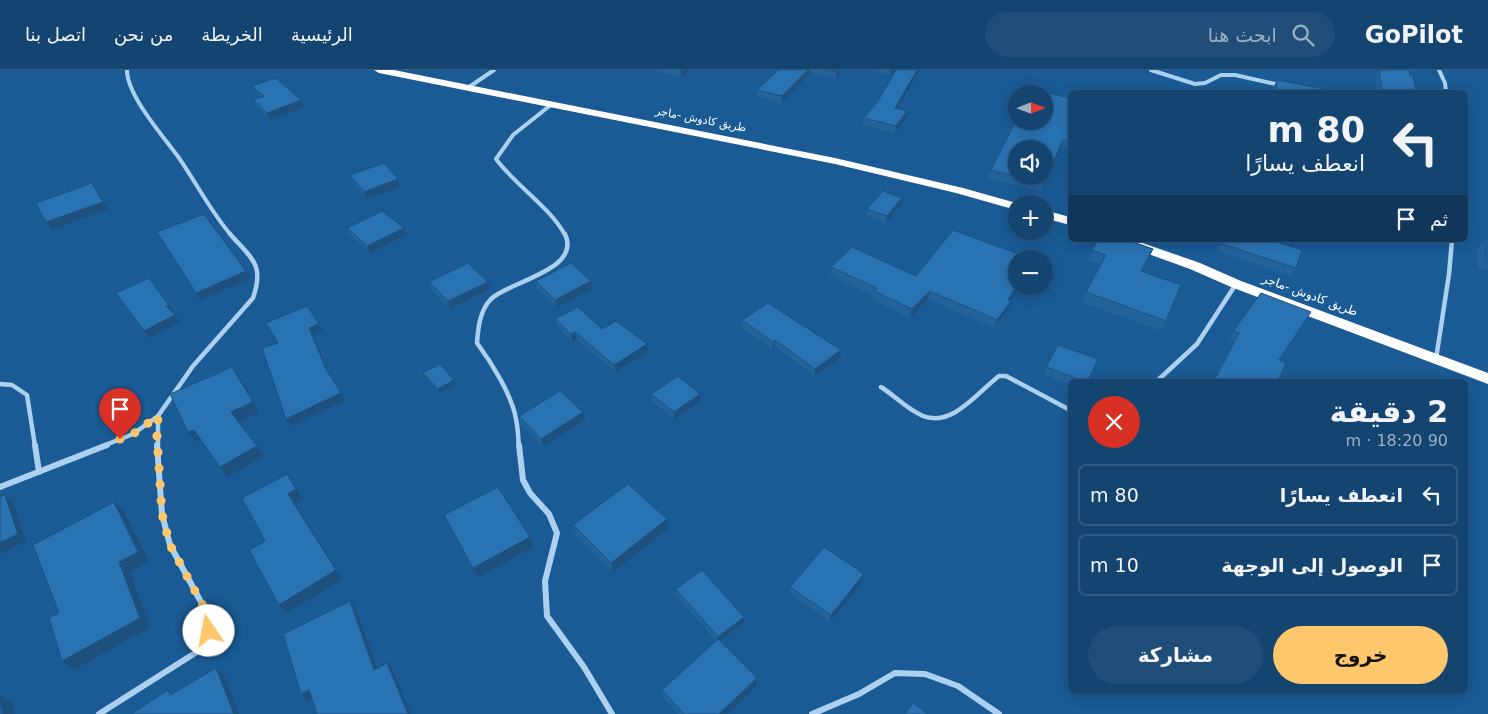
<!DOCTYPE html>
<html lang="ar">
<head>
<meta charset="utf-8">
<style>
	body { margin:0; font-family:"DejaVu Sans",Cairo,sans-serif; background:#214e78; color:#f1f3f6; direction:rtl; height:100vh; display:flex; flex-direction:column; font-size:19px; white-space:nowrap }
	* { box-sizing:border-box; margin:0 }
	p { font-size:16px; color:#9db0c3 }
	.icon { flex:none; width:28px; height:28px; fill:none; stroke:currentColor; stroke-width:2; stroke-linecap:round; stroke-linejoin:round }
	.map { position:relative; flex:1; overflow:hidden; direction:ltr }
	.panel { position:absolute; left:1068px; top:309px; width:400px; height:315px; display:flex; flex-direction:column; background:#144470; border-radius:8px; box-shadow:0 2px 12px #0003,0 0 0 1px #335c83; direction:rtl }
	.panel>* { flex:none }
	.guide { position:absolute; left:1068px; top:20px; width:400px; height:152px; border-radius:8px; box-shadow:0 2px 12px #0003,0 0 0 1px #335c83; direction:rtl; background:#144470; color:#f1f3f6; overflow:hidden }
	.needle { width:32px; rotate:89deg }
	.fabs { position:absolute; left:1008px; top:15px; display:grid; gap:10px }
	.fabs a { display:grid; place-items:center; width:45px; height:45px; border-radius:50%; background:#144470; box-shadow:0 2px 12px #0003,0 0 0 1px #335c83; font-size:25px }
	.pin { position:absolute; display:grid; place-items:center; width:42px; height:42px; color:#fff; margin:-51px -21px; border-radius:50% 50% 50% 0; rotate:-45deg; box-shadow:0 0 5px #0007 }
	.pin .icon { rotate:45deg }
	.me { position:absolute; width:55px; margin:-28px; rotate:348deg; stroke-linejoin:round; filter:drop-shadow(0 0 4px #0008) }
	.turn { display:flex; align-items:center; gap:18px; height:105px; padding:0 20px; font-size:22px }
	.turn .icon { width:65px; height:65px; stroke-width:2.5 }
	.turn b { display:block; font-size:35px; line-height:42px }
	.then { display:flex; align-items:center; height:48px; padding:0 20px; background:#0003; gap:10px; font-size:19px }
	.round { display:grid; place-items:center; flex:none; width:52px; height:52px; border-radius:26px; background:#214e78 }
	.summary { display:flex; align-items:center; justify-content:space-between; height:85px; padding:0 20px }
	h1 { font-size:30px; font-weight:800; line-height:38px }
	.cta { display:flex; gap:10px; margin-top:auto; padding:10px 20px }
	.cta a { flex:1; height:58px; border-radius:30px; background:#ffc76b; color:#111; font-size:20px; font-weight:800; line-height:58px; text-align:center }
	.cta a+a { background:#214e78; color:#f1f3f6 }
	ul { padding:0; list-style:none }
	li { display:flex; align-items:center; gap:15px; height:62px; margin:0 10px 8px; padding:0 10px; border:2px solid #335c83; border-radius:8px }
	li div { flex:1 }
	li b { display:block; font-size:19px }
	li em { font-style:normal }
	header { display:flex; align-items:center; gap:30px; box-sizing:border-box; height:70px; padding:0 25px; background:#144470; border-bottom:1px solid #335c83 }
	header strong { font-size:24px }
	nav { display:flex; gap:28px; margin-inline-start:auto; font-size:18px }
	.search { width:350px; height:45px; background:#214e78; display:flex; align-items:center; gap:12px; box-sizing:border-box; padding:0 18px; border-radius:28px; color:#9db0c3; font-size:19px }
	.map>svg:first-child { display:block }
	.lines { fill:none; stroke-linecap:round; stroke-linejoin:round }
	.street-far2 { stroke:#acd1f0; stroke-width:4 }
	.street-far1 { stroke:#acd1f0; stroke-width:4.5 }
	.street { stroke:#acd1f0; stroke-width:6 }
	.highway { fill:#fff; fill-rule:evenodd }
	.wall { fill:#23639a }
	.shaded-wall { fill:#1d507d }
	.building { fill:#2973b3; stroke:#1d507d; fill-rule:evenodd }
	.route { stroke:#ffc76b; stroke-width:9; stroke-dasharray:0 16.2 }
	.labels { text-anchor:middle; stroke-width:5; stroke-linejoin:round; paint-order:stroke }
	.far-street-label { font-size:11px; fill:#fff; stroke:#1a5b95 }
	.street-label { font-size:12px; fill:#fff; stroke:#1a5b95 }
</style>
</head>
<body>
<header>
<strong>GoPilot</strong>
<div class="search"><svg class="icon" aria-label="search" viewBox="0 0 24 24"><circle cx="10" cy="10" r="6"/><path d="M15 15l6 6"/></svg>ابحث هنا</div>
<nav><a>الرئيسية</a><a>الخريطة</a><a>من نحن</a><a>اتصل بنا</a></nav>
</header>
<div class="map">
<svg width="1488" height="644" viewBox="0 0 1488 644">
	<rect width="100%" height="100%" fill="#1a5b95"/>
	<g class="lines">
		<g class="street-far2">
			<path d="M127,0C127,26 164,67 179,88C197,114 211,142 231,165"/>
			<path d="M1151,0L1195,14L1205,13L1221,5H1235L1280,15"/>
			<path d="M1439,0L1445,13L1446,22"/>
			<path d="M469,17L494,0"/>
			<path d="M552,34L513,65L496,89C516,116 550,137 565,165"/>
		</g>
		<g class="street-far1">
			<path d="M1436,289L1449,204L1452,170"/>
			<path d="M1157,311L1197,274L1236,214"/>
			<path d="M0,314L12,315L27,325L35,376"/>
			<path d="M881,317C895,326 908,340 923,346C952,358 979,321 999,306H1006L1070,340"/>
			<path d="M103,376L133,364L158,346"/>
			<path d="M158,376V346L193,296L253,228C265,194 251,188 230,164"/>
			<path d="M519,376C518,367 518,358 516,349C512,325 491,292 477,273C478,258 480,240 491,229C510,211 582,200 565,164"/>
		</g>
		<g class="street">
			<path d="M35,375L39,402"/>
			<path d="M519,375L523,410L530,423L549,444L557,463L545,511L547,546L584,597L612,644"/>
			<path d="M0,417L107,375"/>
			<path d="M99,644L203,578L209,561L207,543L170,475L162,444L157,375"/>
			<path d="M812,644L859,624L895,603L925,604L958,616L999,644"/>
		</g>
		<g class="highway">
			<path d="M374,0H394L835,88L963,118L1020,134H1016V140L956,123L835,94L379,3Z"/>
			<path d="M1044,140L1070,147V155L1044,148Z"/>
			<path d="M1116,170H1134L1200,193L1241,211L1488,303V314L1231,217L1190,199L1118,173Z"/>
		</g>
	</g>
	<g class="wall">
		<path d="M656,0H689L681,7L656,1Z"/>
		<path d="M778,0H842L836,9L810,3L782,33L757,26V20Z"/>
		<path d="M870,0H920L897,39L906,48L895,63L863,55L864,48L878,31L896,0L890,5Z"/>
		<path d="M1379,0H1409L1410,5L1416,22H1377L1375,6Z"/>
		<path d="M1277,10L1341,22H1271Z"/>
		<path d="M252,16L304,37L270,50L257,37L253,30L261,27L256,22Z"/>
		<path d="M1070,28V80L1061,78L1041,122L988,108L991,100Z"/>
		<path d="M350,105L400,117L367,129L353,112Z"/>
		<path d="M902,128L901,135L886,153L866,146L867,139Z"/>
		<path d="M347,158L406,165L371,183L350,165Z"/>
		<path d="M1486,169L1488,170V201L1478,198V179Z"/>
		<path d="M1222,170H1270L1296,198L1291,206L1218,181Z"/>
		<path d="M1153,179L1142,201L1166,251L1161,261L1082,232L1086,222L1101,194L1088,190L1092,180Z"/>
		<path d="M831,197L916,206L1011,231L1008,240L994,258L928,229L910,248L873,230V226L830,205Z"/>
		<path d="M536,211L592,219L557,237L537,218Z"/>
		<path d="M429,212L490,219L450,239L431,219Z"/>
		<path d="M1261,223L1279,290L1278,311H1213L1234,271L1229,268Z"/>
		<path d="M555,249L602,259L648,282L616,302L577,270L573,272L557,256Z"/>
		<path d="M742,250L840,288L815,306L775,277L773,279L742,258Z"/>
		<path d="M1046,297L1088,311H1070V315L1044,304Z"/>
		<path d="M423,303L454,310L456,314L439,323L425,306Z"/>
		<path d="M651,324L701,331L674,350L652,331Z"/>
		<path d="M583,342L585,350L543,376L521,354L519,346Z"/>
		<path d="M444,445L530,467L533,477L478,508Z"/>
		<path d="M667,449L668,459L613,502L576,465L573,455Z"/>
		<path d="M863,511L830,552L790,523V517Z"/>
		<path d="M676,519L744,553L721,572L757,608L756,617L728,644H678L663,628L662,620L716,571L677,526Z"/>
	</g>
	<g class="shaded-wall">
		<path d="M681,0H689L681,7Z"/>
		<path d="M808,0H810V3L782,33V26Z"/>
		<path d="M838,0H842L836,9V2Z"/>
		<path d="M891,0H896L890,5Z"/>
		<path d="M917,0H920L894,45L895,38Z"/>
		<path d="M301,30L304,37L270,50L267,43Z"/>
		<path d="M907,41L906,48L895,63L896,56Z"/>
		<path d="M1063,70L1061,78L1041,122L1044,114Z"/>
		<path d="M398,109L400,117L367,129L364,122Z"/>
		<path d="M92,113L108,139L52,160L46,152Z"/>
		<path d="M902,128L901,135L886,153L887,146Z"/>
		<path d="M404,158L406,165L371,183L367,176Z"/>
		<path d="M246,201L251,208L200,230L196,223Z"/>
		<path d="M591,211L592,219L557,237L555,230Z"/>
		<path d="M488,212L490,219L450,239L448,231Z"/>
		<path d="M1017,216H1020L1007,237L1011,231L1008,240L994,258L997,250Z"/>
		<path d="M930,221L928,229L910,248L912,239Z"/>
		<path d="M169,235L174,242L171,244L166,236Z"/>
		<path d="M175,245L180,252L149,268L144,261Z"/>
		<path d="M319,254L323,261L313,265L330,306L326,299L309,258Z"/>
		<path d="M575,262L577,270L573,272L571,264Z"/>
		<path d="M775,270V277L773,279V272Z"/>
		<path d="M647,274L648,282L616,302L614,295Z"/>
		<path d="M841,280L840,288L815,306V299Z"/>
		<path d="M232,297L239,306L259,342L238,352L231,342Z"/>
		<path d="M454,310L456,314L439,323L438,319Z"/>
		<path d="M341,323L345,330L291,356L286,349Z"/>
		<path d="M700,324L701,331L674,350V342Z"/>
		<path d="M583,342L585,350L543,376L541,369Z"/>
		<path d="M194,360L201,369L196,372L188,362Z"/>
		<path d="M257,376L264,386L227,407L220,397Z"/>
		<path d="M287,404L303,429L295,433L342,509L287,543L279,535L288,424Z"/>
		<path d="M5,425L13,432L26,471L0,484V473Z"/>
		<path d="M114,432L124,442L149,491L130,502L150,557L74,600L62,591L119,492Z"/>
		<path d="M667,449L668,459L613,502L611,493Z"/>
		<path d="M530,467L533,477L478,508L473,498Z"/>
		<path d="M864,504L863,511L830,552L831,545Z"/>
		<path d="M350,531L356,539L381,608L374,600Z"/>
		<path d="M744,547V553L718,573V567Z"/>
		<path d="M387,593L393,601L411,644H407Z"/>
		<path d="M216,598L224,605L239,644H234Z"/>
		<path d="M757,608L756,617L728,644H719Z"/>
		<path d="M309,620L316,627L308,631L301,624Z"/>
		<path d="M0,624L12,632L15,644H3L0,631Z"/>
	</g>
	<g class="building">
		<path d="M778,0H808L782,26L757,20Z"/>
		<path d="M825,0H838L836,2Z"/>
		<path d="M896,0H917L895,38L907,41L896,56L864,48L878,31Z"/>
		<path d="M1379,0L1390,1V0H1409L1410,5L1413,6L1416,22H1382Z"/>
		<path d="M276,8L301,30L267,43L253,30L264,26L252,16Z"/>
		<path d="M1277,10L1341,22H1276Z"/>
		<path d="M1035,20L1070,28V71L1063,70L1044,114L991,100L1016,51H1044V24H1033ZM1016,79H1044V106H1016Z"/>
		<path d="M1159,20L1170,22H1158Z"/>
		<path d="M384,93L398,109L364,122L350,105Z"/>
		<path d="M92,113L103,132L46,152L36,133Z"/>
		<path d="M883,121L902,128L887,146L867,139Z"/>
		<path d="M382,141L404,158L367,176L347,158Z"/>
		<path d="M204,144L246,201L196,223L157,162Z"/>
		<path d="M953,160L1032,189H1016V216H1017L1008,230L1011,231L997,250L930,221L912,239L874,221L877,218L831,197L852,177L916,206Z"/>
		<path d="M1486,169L1488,170V189L1486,188Z"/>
		<path d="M1098,170H1128L1153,179L1141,201L1181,215L1166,251L1086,222L1106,185L1092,180Z"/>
		<path d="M1223,170H1270L1302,180L1296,198L1222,174Z"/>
		<path d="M468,193L488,212L448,231L429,212Z"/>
		<path d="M571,193L591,211L555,230L536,211Z"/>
		<path d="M149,208L169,235L166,236L175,245L144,261L116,223Z"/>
		<path d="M1261,223L1311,242L1279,290L1286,293L1278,311H1214L1239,263L1233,261Z"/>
		<path d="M768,233L841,280L815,299L775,270L773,272L742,250Z"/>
		<path d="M307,236L319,254L309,258L326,299L341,323L286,349L262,278L278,273L266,253Z"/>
		<path d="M578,237L602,259L616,251L647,274L614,295L575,262L571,264L555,249Z"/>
		<path d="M1058,275L1098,289L1088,311H1084L1046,297Z"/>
		<path d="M440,294L454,310L438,319L423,303Z"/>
		<path d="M232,297L253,332L231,342L257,376L220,397L194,360L188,362L170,324Z"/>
		<path d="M678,306L700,324L674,342L651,324Z"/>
		<path d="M560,321L583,342L541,369L519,346Z"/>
		<path d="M287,404L296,419L288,424L336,500L279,535L249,480L265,471L242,428Z"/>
		<path d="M628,414L667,449L611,493L573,455Z"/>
		<path d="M498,417L530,467L473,498L444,445Z"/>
		<path d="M5,425L18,464L0,473V427Z"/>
		<path d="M114,432L138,482L119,492L140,548L62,591L49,548L59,543L33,475Z"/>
		<path d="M824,477L864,504L831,545L790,517Z"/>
		<path d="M702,500L744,547L718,567L676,519Z"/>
		<path d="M350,531L374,600L387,593L408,644H317L309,620L301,624L283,564Z"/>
		<path d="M718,569L757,608L719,644H684L662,620Z"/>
		<path d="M216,598L234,644H131L168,620L170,625Z"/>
		<path d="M0,631L3,644H0Z"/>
		<path d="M913,633L928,644H905Z"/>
	</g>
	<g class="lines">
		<path class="route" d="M120,369L133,364L158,346L157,366L162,444L170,475L207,543L209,561"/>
	</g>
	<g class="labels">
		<g class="far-street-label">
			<text transform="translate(701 49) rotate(11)" y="4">طريق كادوش -ماجر</text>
		</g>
		<g class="street-label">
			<text transform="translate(1310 225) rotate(20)" y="4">طريق كادوش -ماجر</text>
		</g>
	</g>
</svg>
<div class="fabs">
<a><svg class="needle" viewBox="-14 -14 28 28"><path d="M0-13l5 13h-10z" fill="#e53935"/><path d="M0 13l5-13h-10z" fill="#9db0c3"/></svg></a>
<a><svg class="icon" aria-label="sound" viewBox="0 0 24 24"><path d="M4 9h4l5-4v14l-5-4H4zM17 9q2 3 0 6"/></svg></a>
<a>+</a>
<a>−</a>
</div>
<div class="pin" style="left:120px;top:369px;background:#d93025"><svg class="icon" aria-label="arrive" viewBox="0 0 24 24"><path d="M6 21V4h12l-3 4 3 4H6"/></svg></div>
<svg class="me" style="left:209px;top:561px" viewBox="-20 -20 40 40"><circle r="19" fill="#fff"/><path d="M0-13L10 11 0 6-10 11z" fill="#ffc76b"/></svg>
<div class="guide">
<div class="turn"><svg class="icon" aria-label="left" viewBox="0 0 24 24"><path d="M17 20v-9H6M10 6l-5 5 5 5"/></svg><div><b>80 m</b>انعطف يسارًا</div></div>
<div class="then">ثم<svg class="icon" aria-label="arrive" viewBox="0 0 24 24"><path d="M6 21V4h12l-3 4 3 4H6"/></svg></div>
</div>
<section class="panel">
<div class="summary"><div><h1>2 دقيقة</h1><p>90 m · 18:20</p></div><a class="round" style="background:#d93025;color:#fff"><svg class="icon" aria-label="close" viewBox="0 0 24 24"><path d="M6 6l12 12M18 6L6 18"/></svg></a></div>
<ul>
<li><svg class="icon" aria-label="left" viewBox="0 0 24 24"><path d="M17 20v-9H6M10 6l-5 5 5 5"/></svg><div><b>انعطف يسارًا</b></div><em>80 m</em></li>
<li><svg class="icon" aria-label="arrive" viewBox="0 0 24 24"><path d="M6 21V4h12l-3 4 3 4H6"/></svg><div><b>الوصول إلى الوجهة</b></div><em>10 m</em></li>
</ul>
<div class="cta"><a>خروج</a><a>مشاركة</a></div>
</section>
</div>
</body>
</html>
